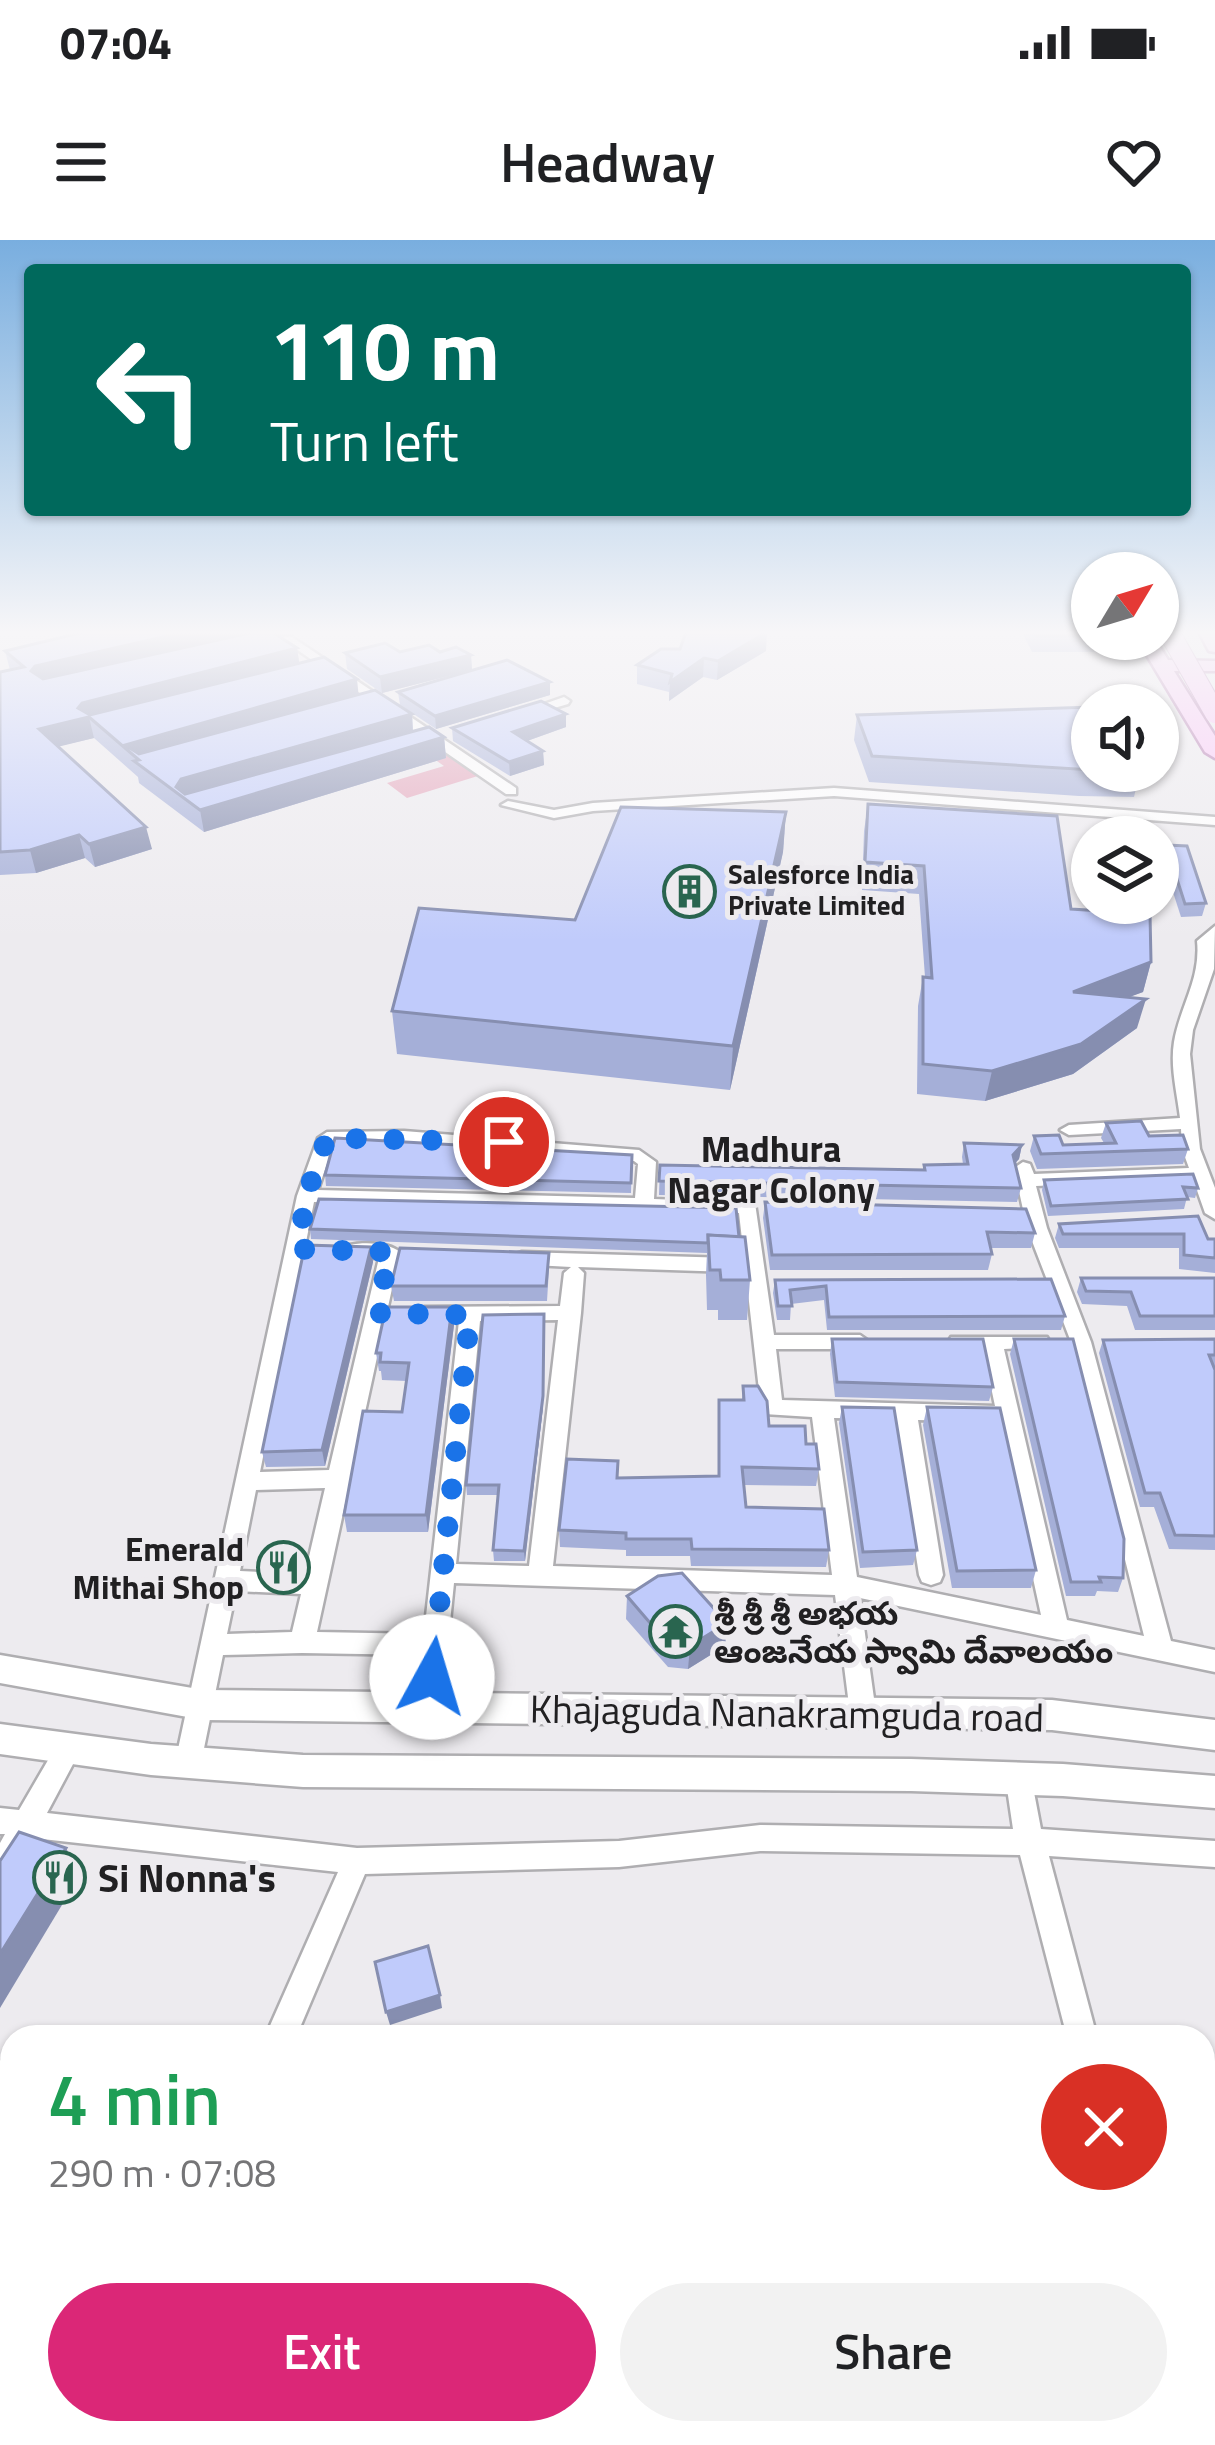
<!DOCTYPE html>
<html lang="en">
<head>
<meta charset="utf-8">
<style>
	body { margin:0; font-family:"Titillium Web","Noto Sans Telugu",sans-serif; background:#f2f2f2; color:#202124; height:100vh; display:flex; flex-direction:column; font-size:45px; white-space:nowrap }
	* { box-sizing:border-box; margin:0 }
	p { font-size:39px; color:#757577 }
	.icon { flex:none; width:66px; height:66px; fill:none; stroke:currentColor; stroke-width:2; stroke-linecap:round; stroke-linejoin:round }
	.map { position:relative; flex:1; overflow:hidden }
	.side { position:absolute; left:0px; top:1785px; width:1215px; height:420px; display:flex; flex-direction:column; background:#fff; border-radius:36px 36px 0 0; box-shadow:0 3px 9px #0004 }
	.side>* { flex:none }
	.banner { position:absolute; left:24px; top:24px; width:1167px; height:252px; border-radius:12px; box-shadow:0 3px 9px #0004; background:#00695c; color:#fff; overflow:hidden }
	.needle { width:78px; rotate:52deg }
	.fabs { position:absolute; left:1071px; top:312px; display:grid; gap:24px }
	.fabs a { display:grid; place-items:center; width:108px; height:108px; border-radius:50%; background:#fff; box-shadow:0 3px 9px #0004; font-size:60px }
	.pin { position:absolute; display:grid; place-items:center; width:102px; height:102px; color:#fff; margin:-51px; border:6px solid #fff; border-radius:50%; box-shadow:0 3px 12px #0007 }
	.me { position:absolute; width:132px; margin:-66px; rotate:6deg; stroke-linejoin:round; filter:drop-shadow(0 0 9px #0008) }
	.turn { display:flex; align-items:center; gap:42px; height:252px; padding:0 48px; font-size:54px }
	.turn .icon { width:156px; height:156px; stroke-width:2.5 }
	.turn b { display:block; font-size:84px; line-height:102px }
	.round { display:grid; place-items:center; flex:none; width:126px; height:126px; border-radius:63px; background:#f2f2f2 }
	.summary { display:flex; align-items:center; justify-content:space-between; height:204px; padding:0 48px }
	h1 { font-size:72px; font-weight:600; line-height:90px; color:#1e9e55 }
	.primary-button { display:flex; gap:24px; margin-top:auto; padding:24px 48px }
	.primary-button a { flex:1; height:138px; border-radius:72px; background:#db2777; color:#fff; font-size:48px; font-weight:600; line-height:138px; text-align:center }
	.primary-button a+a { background:#f2f2f2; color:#202124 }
	.status { display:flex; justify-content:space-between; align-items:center; height:84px; padding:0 60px; background:#fff; direction:ltr }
	.status svg { height:33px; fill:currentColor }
	header { display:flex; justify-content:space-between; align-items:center; height:156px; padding:0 48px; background:#fff; font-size:54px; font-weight:600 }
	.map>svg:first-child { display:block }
	.green { fill:#e4a3b9 }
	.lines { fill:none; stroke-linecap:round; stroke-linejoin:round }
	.minor-casing { stroke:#afaeb1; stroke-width:5 }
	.secondary-casing { stroke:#afaeb1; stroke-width:5 }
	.primary-casing { stroke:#ae6faa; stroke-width:5 }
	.minor { fill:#fff; fill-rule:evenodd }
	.secondary { fill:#fff; fill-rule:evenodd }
	.primary { fill:#fcc2f8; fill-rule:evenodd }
	.primary-bridge-casing { stroke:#ae6faa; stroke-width:22; stroke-linecap:butt }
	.primary-bridge { stroke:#fcc2f8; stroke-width:20 }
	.wall { fill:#a5afd8 }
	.shaded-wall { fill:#868eb0 }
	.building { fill:#c0cbfb; stroke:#868eb0; stroke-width:3 }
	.route { stroke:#1a73e8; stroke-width:21; stroke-dasharray:0 37.8 }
	.labels { text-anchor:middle; stroke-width:10; stroke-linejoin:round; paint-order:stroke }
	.far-poi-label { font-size:27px; font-weight:bold; fill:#212022; stroke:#edebef; text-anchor:start }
	.poi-label { font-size:33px; font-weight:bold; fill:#212022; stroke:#edebef; text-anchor:end }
	.neighbourhood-label { font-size:36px; font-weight:bold; fill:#212022; stroke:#edebef }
	.near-street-label { font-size:39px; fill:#212022; stroke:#edebef }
	.near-poi-label { font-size:39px; font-weight:bold; fill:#212022; stroke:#edebef; text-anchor:start }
</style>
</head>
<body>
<div class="status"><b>07:04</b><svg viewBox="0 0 49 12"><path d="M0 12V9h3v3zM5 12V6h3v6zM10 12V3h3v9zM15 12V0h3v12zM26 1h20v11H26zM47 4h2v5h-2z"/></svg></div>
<header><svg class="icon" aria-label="menu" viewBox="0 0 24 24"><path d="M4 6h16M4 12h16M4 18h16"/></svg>Headway<svg class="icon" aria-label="heart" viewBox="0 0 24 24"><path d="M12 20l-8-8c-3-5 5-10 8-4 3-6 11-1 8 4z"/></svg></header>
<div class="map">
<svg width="1215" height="2205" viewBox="0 0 1215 2205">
	<rect width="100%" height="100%" fill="#edebef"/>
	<path class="green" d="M432,506L481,535L407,558L387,543L444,526L420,509Z"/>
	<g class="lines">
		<defs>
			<g id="minor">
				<path d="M292,397L516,548V554H506L286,402L254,404L248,401L254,398Z"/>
				<path d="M564,457L570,461L568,464L527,476L521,472Z"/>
				<path d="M834,548L1215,577V585L834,556L593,571L554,578L501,565L508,561L554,570L593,563Z"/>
				<path d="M1215,686L1214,729L1193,790L1190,814L1200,909L1215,948V979L1205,973L1193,939L1036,946L1047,988L1091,1102L1171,1401L1215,1410V1432L860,1358L876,1473L872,1481L863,1485L854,1481L850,1473L835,1355L454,1343L441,1470L437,1478L428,1481L419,1478L415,1470L421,1415L302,1413L223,1415L201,1523L197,1532L188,1535L179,1532L175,1523L297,956L318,898L327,892L404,891L639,910L656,922L654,959L755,963L774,1095H860L870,1102L860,1109H776L782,1160L995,1166L983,1109L951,1107L948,1102L951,1097H1047L1050,1102L1047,1107L1004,1109L1067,1380L1144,1396L1071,1102L1027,988L1014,928L1023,922L1030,924L1034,934L1189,928L1182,909L1181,889L1069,895L1060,890L1069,885L1180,878C1177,853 1170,827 1174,802C1180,766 1201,739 1197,701ZM334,903H404L634,921L638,924L635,958L318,950ZM314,962L739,973L761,1168L764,1174L812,1177L832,1335L553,1326L581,1073L584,1033L578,1027L731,1032L741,1025L731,1018L522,1012L515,1014L512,1019L515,1024L571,1027L564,1033L560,1066L424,1067L414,1074L424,1081H459L424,1394L317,1392L400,1012C387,1001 350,1000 337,1011L347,1018H379L329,1230L260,1232ZM558,1080L529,1326L456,1324L480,1081ZM834,1178L895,1179L919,1335L922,1342L931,1345L940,1342L943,1335L918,1180L999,1182L1041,1375L857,1337ZM325,1248L305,1334L240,1331L256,1250ZM236,1351L301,1354L292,1392L227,1394Z"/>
				<path d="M67,1499L76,1503L80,1511L47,1573L357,1608L619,1601L760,1585L1013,1589L1005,1535L1009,1526L1019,1523L1029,1526L1041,1589L1215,1601V1627L1049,1616L1097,1797H1067L1020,1615L760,1611L619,1627L365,1634L296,1797H265L338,1632L33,1598L10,1640L0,1644V1603L5,1594H0V1568L19,1570L58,1503Z"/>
				<path d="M0,1821L12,1825V1857L0,1853Z"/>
				<rect x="1203" y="1974" width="12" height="34"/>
				<path d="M105,2193H141L146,2205H110Z"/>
				<path d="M1164,2193H1200L1203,2205H1167Z"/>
			</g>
			<g id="secondary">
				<path d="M0,1415L204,1450L1052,1460L1215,1480V1510L1052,1490L204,1480L0,1443Z"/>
				<path d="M0,1484L151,1504L303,1515L911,1519L1063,1524L1215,1536V1568L1063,1556L911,1551L303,1547L151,1535L0,1514Z"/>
			</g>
			<g id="primary">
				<path d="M1199,392H1215V412L1209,411Z"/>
				<path d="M1137,399H1155L1168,420L1215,421V431H1174L1215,496V518L1205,512Z"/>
			</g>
		</defs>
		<use href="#minor" class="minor-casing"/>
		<use href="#secondary" class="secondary-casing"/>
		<use href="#primary" class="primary-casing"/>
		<use href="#minor" class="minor"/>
		<use href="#secondary" class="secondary"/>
		<use href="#primary" class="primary"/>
		<defs>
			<path id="primary-bridge" d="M1169,392L1215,473"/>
		</defs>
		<use href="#primary-bridge" class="primary-bridge-casing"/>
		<use href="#primary-bridge" class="primary-bridge"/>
	</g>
	<g class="wall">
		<path d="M84,392H244L245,395L297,408L299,423L359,454L412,474L413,491L444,497L446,518L204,592L139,543L138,537L94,498L59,506L152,609L95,627L85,618L36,633L0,635V432L10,430L5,411Z"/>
		<path d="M1022,392H1092V399H1116L1113,412H1032Z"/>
		<path d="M766,411L717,440L703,437L669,461V452L637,444V425Z"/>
		<path d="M440,412L471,415L472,430L382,453L347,429L345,413Z"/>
		<path d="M398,452L550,455L436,489L400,465Z"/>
		<path d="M1092,467V531H1140L1134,557L1079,556L869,542L854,500L857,475Z"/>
		<path d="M566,474V487L527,501L543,511L544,525L510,536L453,501L452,488Z"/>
		<path d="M868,564L1071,669L1151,722L1143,752L1128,757L1137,788L1073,834L985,861L917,854L918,766L923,737H925L919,654L862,650L864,591Z"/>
		<path d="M786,572L783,612L730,850L397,814L392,771Z"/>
		<path d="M1166,605L1206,663L1202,676L1181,677L1162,618Z"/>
		<path d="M1106,883L1188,909L1183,924L1037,929L1030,911L1034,896L1063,905L1104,903L1101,898Z"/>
		<path d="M964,903L1022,905L1019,919L1015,923L1021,948L1017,962L659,955L660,925L923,930L924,925L963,924L962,917Z"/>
		<path d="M632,915L631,953L326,946L325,935Z"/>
		<path d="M1044,940L1198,948L1195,958L1187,957L1184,969L1048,976L1042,950Z"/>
		<path d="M765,962L1035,993L1031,1008H991L992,1014L988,1030H770L763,978Z"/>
		<path d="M1198,976L1208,999H1215V1033L1179,1029V1008H1059L1055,998L1059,984Z"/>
		<path d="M310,989L739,997L750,1040L747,1080H718V1070H707L706,1035L707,1013L311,999Z"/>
		<path d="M371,1007L373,1022L325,1226L266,1227L262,1212Z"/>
		<path d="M549,1029L547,1061H394L391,1046Z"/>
		<path d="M1081,1038H1215V1090H1135L1127,1066L1082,1064L1077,1052Z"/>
		<path d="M775,1040L1065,1076L1061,1090H827L824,1060L791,1064L790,1080H777L773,1053Z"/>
		<path d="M454,1085L428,1292H347L344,1275L402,1172L407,1141L382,1140L381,1131H379L376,1113Z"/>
		<path d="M832,1099L993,1147L989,1161L835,1157L830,1114Z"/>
		<path d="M1014,1099L1123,1338L1118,1352L1097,1351L1095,1356H1066L1010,1114Z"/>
		<path d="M1215,1099V1310L1169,1309L1154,1267H1140L1099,1113L1103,1100Z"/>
		<path d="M743,1146L769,1186L806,1204L819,1229L816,1246L744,1245L746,1267L829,1310L826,1327L691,1326L690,1316H626V1310L560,1307L559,1290L618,1238L718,1236L719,1160H742Z"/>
		<path d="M543,1167L525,1321H494L493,1310L498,1255H467L466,1245Z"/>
		<path d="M842,1167L917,1310L913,1325L860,1328L839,1183Z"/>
		<path d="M927,1167L1036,1330L1031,1348H952L923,1185Z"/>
		<path d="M627,1356L727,1383L725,1406L688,1429L668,1427L626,1379Z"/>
	</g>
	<g class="shaded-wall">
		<path d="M185,392H244L245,399L40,447L31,431L35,426Z"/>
		<path d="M767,392L766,411L717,440L718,421Z"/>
		<path d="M297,408L300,428L89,477L94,498L45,510L39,489L78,468L82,463Z"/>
		<path d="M471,415L472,430L382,453L380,437Z"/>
		<path d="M704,418L703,437L669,461L670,442Z"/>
		<path d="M357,439L359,459L139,520L125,505Z"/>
		<path d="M550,442V455L436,489L435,476Z"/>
		<path d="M412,474L413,495L186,561L176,547L181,539Z"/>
		<path d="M566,474V487L513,506V492Z"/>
		<path d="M444,497L446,518L204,592L200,570Z"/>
		<path d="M543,511L544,525L510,536L509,522Z"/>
		<path d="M786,572L783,612L730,850L733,806Z"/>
		<path d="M146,587L152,609L95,627L89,604Z"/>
		<path d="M79,595L85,618L36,633L30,610Z"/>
		<path d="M1151,722L1143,752L1066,781L1073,752Z"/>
		<path d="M1146,759L1137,788L1073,834L985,861L992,831Z"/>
		<path d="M1022,905L1019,919L1010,929L1013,915Z"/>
		<path d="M371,1007L373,1022L325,1226L322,1210Z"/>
		<path d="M452,1067L454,1085L428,1292L426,1275Z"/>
		<path d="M544,1074L543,1167L525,1321L524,1311Z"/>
		<path d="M727,1383L725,1406L688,1429L690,1406Z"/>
		<path d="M66,1608L80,1635L0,1768V1714Z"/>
		<path d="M440,1755L442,1768L390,1785L386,1772Z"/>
		<path d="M0,2121L8,2128L12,2135V2167L0,2145Z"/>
		<path d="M26,2193H43L50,2205H32Z"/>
	</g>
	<g class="building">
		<path d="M84,392H185L35,426L31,431L43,439L254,392H272L297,408L82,463L78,468L90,475L324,417L357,439L125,505L139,514L375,450L412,474L181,539L176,547L185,554L429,487L444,497L200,570L134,521L139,520L89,477L39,489L146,587L89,604L79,595L30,610L0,612V432L24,427L5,411Z"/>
		<path d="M686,392H767L718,421L704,418L670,442L672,434L637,425L661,409H680Z"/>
		<path d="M1034,392H1092V396H1036Z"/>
		<path d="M385,403L400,412L429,405L440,412L456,407L471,415L380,437L345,413Z"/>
		<path d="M507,420L550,442L435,476L398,452Z"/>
		<path d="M541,461L566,474L513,492L543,511L509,522L452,488Z"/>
		<path d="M1092,467V530L872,516L857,475Z"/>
		<path d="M868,564L1057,576L1071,669L1150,674L1151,722L1073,752L1146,759L1081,804L992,831L923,824V737L932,738L924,626L865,622Z"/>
		<path d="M621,567L786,572L733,806L392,771L419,668L575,680Z"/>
		<path d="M1166,605L1187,606L1206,663L1185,664Z"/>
		<path d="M1141,881L1149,896L1183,895L1188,909L1041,914L1034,896L1059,895L1063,905L1116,903L1106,883Z"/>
		<path d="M335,898L632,915L631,943L325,935Z"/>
		<path d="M964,903L1022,905L1013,915L1021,948L659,941L660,925L925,930L924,925L968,924Z"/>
		<path d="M1193,934L1198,948L1183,947L1188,959L1051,966L1044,940Z"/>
		<path d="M319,959L736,968L739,997L708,995V1003L310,989Z"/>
		<path d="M765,962L1026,969L1035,993L987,992L992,1014L772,1015Z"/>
		<path d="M1198,976L1208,999H1215V1018L1184,1015V994H1063L1059,984Z"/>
		<path d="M708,995L745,997L750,1040H721L720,1030H710Z"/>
		<path d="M305,1005L371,1007L322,1210L262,1212Z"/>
		<path d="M400,1008L549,1013L546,1046H391Z"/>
		<path d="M1081,1038H1215V1076H1140L1131,1052L1086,1051Z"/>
		<path d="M1051,1039L1065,1076L829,1077L826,1046L790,1050L792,1066H778L775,1040Z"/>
		<path d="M386,1067H452L426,1275H344L363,1171L402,1172L409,1123L380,1122L381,1113H376Z"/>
		<path d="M544,1074L543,1156L524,1311L493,1310L499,1245H466L483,1075Z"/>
		<path d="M832,1099H983L993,1147L837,1142Z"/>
		<path d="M1014,1099H1073L1124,1299L1123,1338L1099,1337L1101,1342H1071Z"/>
		<path d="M1215,1099V1115H1209L1215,1130V1296L1175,1295L1160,1253H1145L1103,1100Z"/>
		<path d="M743,1146H758L767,1161L769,1186H805L806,1204H816L819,1229L742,1227L746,1267L824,1269L829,1310L692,1309L691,1299H626V1293L559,1290L567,1219L618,1221L617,1238L719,1236V1160H744Z"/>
		<path d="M842,1167L894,1168L917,1310L863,1312Z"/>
		<path d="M927,1167L1000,1168L1036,1330L957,1331Z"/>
		<path d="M682,1333L727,1383L690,1406L669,1405L627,1356L658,1336Z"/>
		<path d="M19,1592L66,1608L0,1714V1621Z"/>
		<path d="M428,1706L440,1755L386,1772L375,1722Z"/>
		<path d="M0,2145L12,2167V2193H26L32,2205H0Z"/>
	</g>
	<linearGradient id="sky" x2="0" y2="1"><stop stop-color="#79aedf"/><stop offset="0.56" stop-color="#f7f6f8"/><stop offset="1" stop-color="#f7f6f8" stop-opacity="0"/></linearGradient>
	<rect width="1215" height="701" fill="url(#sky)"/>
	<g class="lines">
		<path class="route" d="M432,1437L470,1075L377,1073L390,1012L298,1009L306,956L327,898L504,902"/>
	</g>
	<defs>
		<symbol id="building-ring" viewBox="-11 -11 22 22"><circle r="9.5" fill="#edebef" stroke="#29654f" stroke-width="1.5"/><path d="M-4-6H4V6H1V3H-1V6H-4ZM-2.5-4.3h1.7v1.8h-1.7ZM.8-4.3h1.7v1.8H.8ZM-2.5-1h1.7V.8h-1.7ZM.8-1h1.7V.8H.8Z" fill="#29654f"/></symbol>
		<symbol id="restaurant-ring" viewBox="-11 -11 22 22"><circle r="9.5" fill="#edebef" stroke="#29654f" stroke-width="1.5"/><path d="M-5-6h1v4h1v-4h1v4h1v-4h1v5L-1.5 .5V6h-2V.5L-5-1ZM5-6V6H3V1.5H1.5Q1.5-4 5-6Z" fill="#29654f"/></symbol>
		<symbol id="temple-ring" viewBox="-11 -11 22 22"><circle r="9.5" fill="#edebef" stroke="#29654f" stroke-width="1.5"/><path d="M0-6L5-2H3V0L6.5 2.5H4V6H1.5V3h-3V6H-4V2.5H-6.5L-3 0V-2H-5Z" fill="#29654f"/></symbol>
	</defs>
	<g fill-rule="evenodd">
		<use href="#building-ring" x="660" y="622" width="59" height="59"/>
		<use href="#restaurant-ring" x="254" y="1298" width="59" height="59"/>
		<use href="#temple-ring" x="646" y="1362" width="59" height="59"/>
		<use href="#restaurant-ring" x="30" y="1608" width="59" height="59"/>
	</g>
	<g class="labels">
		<g class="far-poi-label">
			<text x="728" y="644">Salesforce India<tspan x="728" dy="31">Private Limited</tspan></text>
		</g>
		<g class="poi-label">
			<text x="244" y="1321">Emerald<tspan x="244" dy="38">Mithai Shop</tspan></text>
			<text x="714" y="1385" text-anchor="start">శ్రీ శ్రీ శ్రీ అభయ<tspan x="714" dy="38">ఆంజనేయ స్వామి దేవాలయం</tspan></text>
		</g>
		<g class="neighbourhood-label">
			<text x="771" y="922">Madhura<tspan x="771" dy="41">Nagar Colony</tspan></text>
		</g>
		<g class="near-street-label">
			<text transform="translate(787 1473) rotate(1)" y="14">Khajaguda Nanakramguda road</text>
		</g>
		<g class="near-poi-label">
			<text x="98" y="1652">Si Nonna's</text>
		</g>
	</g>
</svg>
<div class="fabs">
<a><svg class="needle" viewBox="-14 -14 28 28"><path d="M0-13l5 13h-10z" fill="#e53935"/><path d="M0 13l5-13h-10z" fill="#757577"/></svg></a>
<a><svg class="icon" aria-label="sound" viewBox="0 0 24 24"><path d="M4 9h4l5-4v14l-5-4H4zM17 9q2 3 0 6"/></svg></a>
<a><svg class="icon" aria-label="layers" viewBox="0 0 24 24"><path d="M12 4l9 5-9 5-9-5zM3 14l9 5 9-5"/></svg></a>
</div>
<div class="pin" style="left:504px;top:902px;background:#d93025"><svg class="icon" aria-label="arrive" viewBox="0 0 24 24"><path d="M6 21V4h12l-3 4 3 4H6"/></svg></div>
<svg class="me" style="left:432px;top:1437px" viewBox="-20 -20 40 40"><circle r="19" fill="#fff"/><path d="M0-13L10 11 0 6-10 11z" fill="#1a73e8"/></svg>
<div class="banner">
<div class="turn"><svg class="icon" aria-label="left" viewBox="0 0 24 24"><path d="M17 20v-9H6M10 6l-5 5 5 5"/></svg><div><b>110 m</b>Turn left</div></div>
</div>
<section class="side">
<div class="summary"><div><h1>4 min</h1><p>290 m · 07:08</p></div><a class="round" style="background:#d93025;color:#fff"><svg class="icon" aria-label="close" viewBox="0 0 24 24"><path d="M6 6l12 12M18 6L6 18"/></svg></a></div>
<div class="primary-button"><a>Exit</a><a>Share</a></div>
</section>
</div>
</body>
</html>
